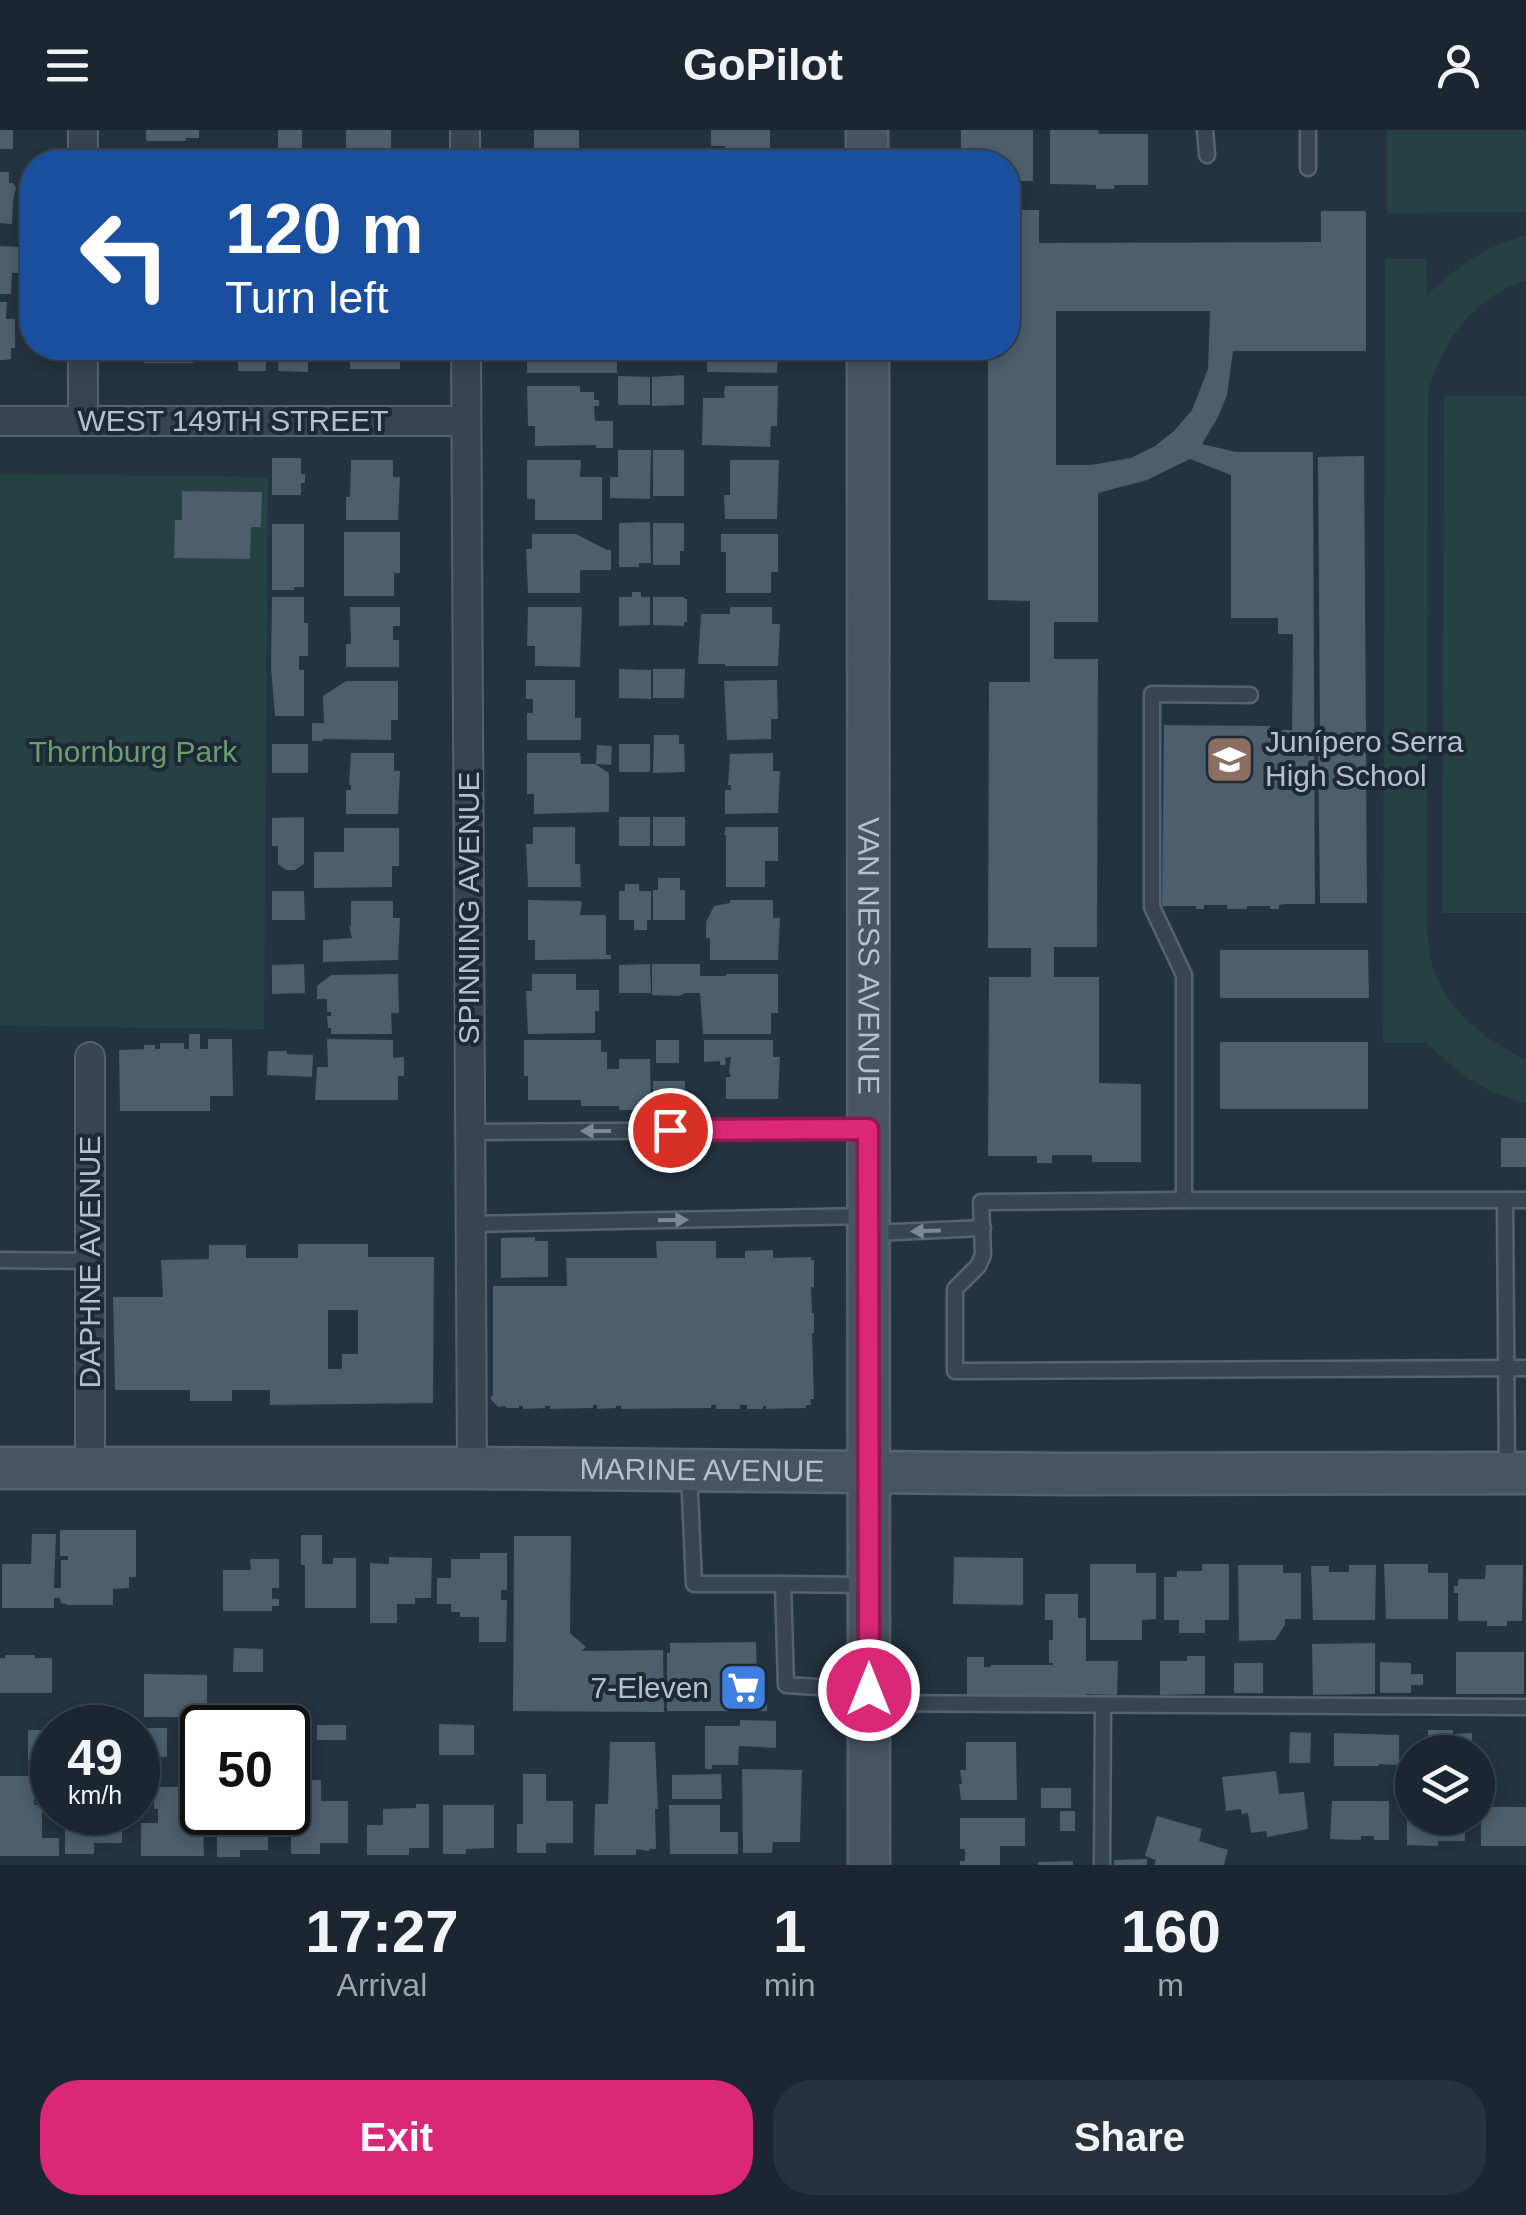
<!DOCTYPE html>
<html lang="en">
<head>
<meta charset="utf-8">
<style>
	body { margin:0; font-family:Helvetica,sans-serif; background:#28323c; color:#f1f3f6; height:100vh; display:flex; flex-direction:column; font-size:38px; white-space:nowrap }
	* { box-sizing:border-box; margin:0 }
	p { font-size:32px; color:#a0a5ab }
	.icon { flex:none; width:55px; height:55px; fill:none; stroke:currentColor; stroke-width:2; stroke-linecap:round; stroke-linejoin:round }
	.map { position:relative; height:1735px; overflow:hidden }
	.panel { display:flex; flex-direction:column; background:#1b2630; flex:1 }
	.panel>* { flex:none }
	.banner { position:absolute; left:20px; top:20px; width:1000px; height:210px; border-radius:40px; box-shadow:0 5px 15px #0003,0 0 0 2px #39434c; background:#1a4fa0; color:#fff; overflow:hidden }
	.fabs { position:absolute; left:1395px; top:1605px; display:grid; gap:20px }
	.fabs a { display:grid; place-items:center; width:100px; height:100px; border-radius:50%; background:#1b2630; box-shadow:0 5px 15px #0003,0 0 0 2px #39434c; font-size:50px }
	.speed { position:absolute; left:30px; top:1575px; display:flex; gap:20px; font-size:50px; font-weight:700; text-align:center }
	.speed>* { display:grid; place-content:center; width:130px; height:130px; border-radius:50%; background:#1b2630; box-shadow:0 5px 15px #0003,0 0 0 2px #39434c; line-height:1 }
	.speed small { font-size:25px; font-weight:400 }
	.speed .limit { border:5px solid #111; border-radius:15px; background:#fff; color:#111 }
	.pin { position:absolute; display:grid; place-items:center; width:85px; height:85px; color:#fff; margin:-42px; border:5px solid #fff; border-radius:50%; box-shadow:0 2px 10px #0007 }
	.me { position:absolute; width:110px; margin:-55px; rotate:0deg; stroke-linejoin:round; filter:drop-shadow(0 0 8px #0008) }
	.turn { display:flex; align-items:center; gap:35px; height:210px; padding:0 40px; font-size:45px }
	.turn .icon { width:130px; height:130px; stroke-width:2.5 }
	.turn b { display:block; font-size:70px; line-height:85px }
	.eta { display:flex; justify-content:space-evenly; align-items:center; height:170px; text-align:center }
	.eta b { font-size:60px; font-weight:800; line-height:70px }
	.button { display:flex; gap:20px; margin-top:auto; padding:20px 40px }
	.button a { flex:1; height:115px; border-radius:40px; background:#db2777; color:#fff; font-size:40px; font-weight:800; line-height:115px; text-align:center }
	.button a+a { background:#28323c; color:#f1f3f6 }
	header { display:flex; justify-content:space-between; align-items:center; height:130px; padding:0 40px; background:#1b2630; font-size:45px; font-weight:800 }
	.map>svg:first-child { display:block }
	.green { fill:#264141 }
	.building { fill:#4d5e6c; fill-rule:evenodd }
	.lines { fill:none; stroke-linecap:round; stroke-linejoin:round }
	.service-casing { stroke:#56636e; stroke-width:19 }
	.minor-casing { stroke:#56636e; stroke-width:32 }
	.secondary-casing { stroke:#56636e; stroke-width:45 }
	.service { stroke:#384550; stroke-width:14 }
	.minor { stroke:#384550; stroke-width:28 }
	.secondary { stroke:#465463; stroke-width:40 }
	.oneway { fill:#7c8994 }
	.route-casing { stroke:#8e194d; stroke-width:25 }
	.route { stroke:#db2777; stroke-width:18 }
	.labels { text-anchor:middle; stroke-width:8; stroke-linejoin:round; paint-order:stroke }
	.street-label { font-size:30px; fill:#b4c0cb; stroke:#1d2a35 }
	.poi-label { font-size:30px; fill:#b4c0cb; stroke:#1d2a35; text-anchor:start }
	.park-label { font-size:30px; fill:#6a9d70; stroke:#1d2a35 }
</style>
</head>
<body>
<header><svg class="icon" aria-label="menu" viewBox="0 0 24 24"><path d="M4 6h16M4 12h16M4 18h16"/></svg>GoPilot<svg class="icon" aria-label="person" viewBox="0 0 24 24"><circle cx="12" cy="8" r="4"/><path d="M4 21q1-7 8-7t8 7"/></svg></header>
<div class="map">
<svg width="1526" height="1735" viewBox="0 0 1526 1735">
	<rect width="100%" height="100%" fill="#243340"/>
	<g class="green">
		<path d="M1387,0H1526V82L1387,83Z"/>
		<path d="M1526,105V150C1473,168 1442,210 1428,263L1427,799C1428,809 1429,820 1431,831C1444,879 1483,909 1526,930V973C1485,964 1454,940 1425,911L1424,913H1383L1385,129H1426L1427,165C1461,134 1482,118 1526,105Z"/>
		<path d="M1444,266H1526V783H1442Z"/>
		<path d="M0,344L268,347L264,899L0,896Z"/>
	</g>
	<g class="building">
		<rect x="0" y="0" width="13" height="19"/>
		<path d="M146,0H199V8H186V11H146Z"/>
		<rect x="278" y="0" width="24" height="22"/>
		<rect x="346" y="0" width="45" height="23"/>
		<rect x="534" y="0" width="45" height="23"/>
		<path d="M711,0H770V22H725V16H711Z"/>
		<path d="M961,0H1033V51H1008V32H961Z"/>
		<path d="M1050,0H1098L1099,4H1148V55H1114V59H1096V55L1050,54Z"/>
		<path d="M228,26L259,27V32H228Z"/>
		<rect x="272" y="26" width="32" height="6"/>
		<rect x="619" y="26" width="31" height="6"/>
		<rect x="652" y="26" width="32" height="6"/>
		<path d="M0,42H9V53H13L16,58L13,70L12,94L0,93Z"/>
		<path d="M1008,80H1039V113L1321,112V81H1366V221H1233L1227,265L1218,287L1202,314L1236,322H1313L1315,774H1286L1279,775V779H1270V776H1247V779H1227V775H1204V779H1196V776H1162L1164,595L1270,596V600H1292L1293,504H1278V488H1231V345L1190,329L1147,350L1098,363V492H1054V529H1098L1097,817H1054V847H1099V953L1141,954V1032H1092V1025H1052V1033H1037V1026H988L989,847H1031V818H988L989,552H1030V471L988,470V230L962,231V218H1008ZM1056,181H1210L1208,239L1192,280L1174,301L1155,316L1131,328L1091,335H1056Z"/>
		<path d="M0,116L19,117V143H12L11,164H0Z"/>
		<path d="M0,172H7L6,189H15V218H11V229L4,230H0Z"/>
		<rect x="144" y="218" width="49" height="15"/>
		<rect x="238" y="218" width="28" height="23"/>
		<path d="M279,218H308V242L278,241Z"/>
		<rect x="350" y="218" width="50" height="21"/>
		<path d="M527,218H604V220H617V243H527Z"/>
		<path d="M707,218H778L777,243L707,242Z"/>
		<path d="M684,245V275L652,276V247Z"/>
		<path d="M618,246L650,247V275H618Z"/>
		<path d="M527,256H580V262H594V270H599V276H594L595,291H613V318H596V315L535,316V296H528Z"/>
		<path d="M725,256H778L777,296H771L770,317L702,315L703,268H725L724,264Z"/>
		<path d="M618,320H651L650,369L610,368V347H618Z"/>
		<rect x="653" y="320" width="31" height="46"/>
		<path d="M1364,326L1366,605H1320L1318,327Z"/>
		<path d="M272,328H301V344H305V353H301V365H272Z"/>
		<path d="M351,330H393V347H400L398,390H346V367H350Z"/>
		<path d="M527,330H580L581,331L580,347H602V390H535V369H527Z"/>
		<path d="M730,330H779L777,389H725L724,365H730Z"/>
		<path d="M182,361L262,362L261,397H251L250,429L174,428L175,390H182Z"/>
		<path d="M650,392L651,433H639V437H619V393Z"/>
		<path d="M653,393H684V421H680V435H653Z"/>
		<path d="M272,394H304V457H294V460H272Z"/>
		<path d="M344,402H400V443H394V466H344Z"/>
		<path d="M532,404H576L607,420H611V440H580V463H528L526,419H532Z"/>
		<path d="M721,404H778V442H771V463H726V422H721Z"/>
		<path d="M632,462H641V467H650V495L619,496V467H632Z"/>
		<path d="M272,467H304V493H308V526H299V540H304V586H275L271,538Z"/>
		<path d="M653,467H684V469H687V492H684V496L653,495Z"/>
		<path d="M350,477H400V496H393V510H399V537H346V514H351Z"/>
		<path d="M528,477H582L580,537L535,536V516H527Z"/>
		<path d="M730,477H772V494H780L778,536H725V534H698L701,484H730Z"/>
		<path d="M619,539L651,540V569L619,568Z"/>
		<path d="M653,539H685L684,568H653Z"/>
		<path d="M526,550H575V588H581V610H527V583H533V569H526Z"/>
		<path d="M777,550L778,589H771V609L727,610L724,551Z"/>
		<path d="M346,551H398V590H391V610L323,609V611H312V593H324L323,566Z"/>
		<path d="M654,605H679V614H684L685,642L653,643Z"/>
		<rect x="272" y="614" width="36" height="29"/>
		<rect x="619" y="614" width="31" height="28"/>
		<path d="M597,615L612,616L611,635L596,634Z"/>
		<path d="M1318,619H1366L1367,773H1320Z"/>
		<path d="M351,623H394V641H400L398,684H346V660H351V655H349Z"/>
		<path d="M527,623H580L581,634H595L609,643V682L534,684V664H527Z"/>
		<path d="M773,623V641H780L778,683L725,684V660H731V655H728L730,624Z"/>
		<path d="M304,687V734L295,740H286L278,734V716H272V688Z"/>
		<rect x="619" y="687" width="31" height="29"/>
		<rect x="653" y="687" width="32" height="29"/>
		<path d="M533,697H575V734H580L581,757H528L526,714H533Z"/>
		<path d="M726,697H778V731H765V757H726V705H724Z"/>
		<path d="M344,698H399V736H392V757L314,758V722H344Z"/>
		<path d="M658,748H680V760H685V790H653V760H658Z"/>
		<path d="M625,754H639V761H651V790H647V800H634V790H619V761H625Z"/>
		<path d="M272,761H304L305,790H272Z"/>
		<path d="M528,770L580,771L582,772L580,785H606V825H611V829L535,830V810H528Z"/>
		<path d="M730,770H773V788H780L778,830H710V808H706V792L714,776L730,773Z"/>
		<path d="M351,771H393V788H400L398,830L323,832V810L352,808L349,796H351Z"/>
		<path d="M1220,820H1368L1369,868H1220Z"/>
		<path d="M304,834L305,863L272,864V835Z"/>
		<path d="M650,834L651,863H619V835Z"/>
		<path d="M652,834H700V846H726V844H778V883H771V904H703L700,863H685L679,866L652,865Z"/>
		<path d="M398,844L399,883H391L392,904H331V898H328L327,886H331V882H327V869H317V856L331,845Z"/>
		<path d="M532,844H576V860H599V881H595V903L528,904L526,861H532Z"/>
		<path d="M189,904H200V919H208V909H232L233,966H210V981H120L119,920L144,919V915H155V919H160V913H184V919H189Z"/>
		<path d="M327,909L393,910V928L404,927V946H398V970H315L317,937H328Z"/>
		<path d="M524,910H601V922H607V939H619V929H650L651,980H619V976H581V970H528V946H524Z"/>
		<rect x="656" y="910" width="23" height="23"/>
		<path d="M704,910H773V927H780L778,969H726V947H731L729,942L731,927L725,928L726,935H720V931L704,932Z"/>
		<rect x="1220" y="912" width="148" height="67"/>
		<path d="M268,921H287V924L313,925L312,947L267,945Z"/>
		<rect x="653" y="951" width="32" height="28"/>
		<rect x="1501" y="1008" width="25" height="29"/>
		<path d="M535,1107V1111H548V1147L501,1148V1108Z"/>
		<path d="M656,1111H716V1128H745V1121L773,1120V1128L811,1127V1130H814V1157H811L812,1183H814V1203H812L814,1269H810L811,1275H806V1278L766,1279V1276H763V1279H747V1275H740V1279H716V1275H711V1278L621,1279V1276H616V1278L597,1279V1275H593V1278L550,1279V1276H545V1278L523,1279V1276H519V1278H506V1276L498,1277L490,1268L493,1265V1156H567L566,1128H657Z"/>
		<path d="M298,1114H368V1127H434L433,1273L270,1275V1260H232V1271H190V1260H115L113,1167H163L161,1130L209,1129V1115H246V1128H298ZM328,1180H358V1224H342V1239H328Z"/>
		<path d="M60,1400H136V1447H129V1458L113,1459V1475H68L61,1473L60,1468H54V1478H2V1434H31L32,1404H56L54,1458H61V1430H68V1426H60Z"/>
		<path d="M301,1405H322V1434H333V1428H356V1478H305V1435H301Z"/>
		<path d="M514,1406H571L570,1503L586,1517L582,1521L663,1520L664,1582L513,1581Z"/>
		<path d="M480,1423H507V1460H501V1470H507L506,1512H479V1487H460V1482H451V1474H437V1448H451V1429H480Z"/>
		<path d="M389,1427L432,1428L431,1468H415V1474H397V1493H370V1433L389,1434Z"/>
		<path d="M954,1427L1023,1428V1475L953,1474Z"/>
		<path d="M250,1429H279V1458H272V1469H279V1476H272V1481H223V1440H251Z"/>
		<path d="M1090,1434H1136V1443H1156V1489L1142,1490V1510H1090Z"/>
		<path d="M1202,1434H1229V1490H1205V1503H1179V1490H1164V1447H1177V1441H1202Z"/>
		<path d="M1384,1434H1428V1443H1448V1489H1386Z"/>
		<path d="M1238,1435H1283V1443H1301V1489H1285V1495L1275,1510L1239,1511Z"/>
		<path d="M1349,1435H1376L1375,1490H1313L1311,1436H1329V1442H1349Z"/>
		<path d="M1486,1435H1523L1522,1491H1507V1496H1487V1491H1458V1463H1454V1456H1458V1449H1485Z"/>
		<path d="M1045,1464H1078V1488H1086V1531H1118L1117,1565L1086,1564V1567L967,1569V1527H984V1537H991V1535H1053V1533H1049V1510H1053V1490H1045Z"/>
		<path d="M756,1512L757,1549H767V1581H667V1523H670V1513Z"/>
		<path d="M1375,1513V1564L1313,1565L1312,1514Z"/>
		<path d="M234,1518L263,1519V1542H233Z"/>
		<rect x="1456" y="1522" width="68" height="42"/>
		<path d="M5,1525H35V1528H52V1563H0V1528H5Z"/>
		<path d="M1187,1526H1205V1564L1160,1565V1531H1187Z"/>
		<path d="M1380,1532L1411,1533V1544H1423V1555H1411V1563H1380Z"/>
		<rect x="1234" y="1533" width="29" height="30"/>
		<path d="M144,1544L207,1545V1584H190V1587H144Z"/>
		<path d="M740,1590L776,1591V1618L739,1616L738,1635H712V1639H705V1596H740Z"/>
		<path d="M439,1594L474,1595V1625H439Z"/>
		<rect x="317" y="1595" width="29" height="15"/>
		<path d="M138,1598H167V1627L138,1628Z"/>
		<rect x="28" y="1600" width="24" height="30"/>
		<path d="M1428,1600H1453V1604L1472,1603V1622H1428Z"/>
		<path d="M1290,1602L1311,1603L1310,1633H1289Z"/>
		<path d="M1334,1603L1399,1605V1633L1397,1635L1379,1634V1636H1334Z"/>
		<path d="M610,1612H655L658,1679H655L656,1719H649V1721L636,1719V1725H594L595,1674H608Z"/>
		<path d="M966,1612H1016L1017,1670H961L959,1654H962L960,1640H966Z"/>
		<path d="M742,1639L802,1640L800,1712H773L772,1723H743Z"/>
		<path d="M1276,1641L1279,1664L1304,1662L1308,1699L1267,1707L1266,1701L1251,1703L1248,1683L1242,1684L1241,1679L1226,1681L1222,1647Z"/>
		<path d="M523,1644H546V1671H573V1713H546V1723H517V1694H523Z"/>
		<path d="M721,1644L722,1669H672V1645Z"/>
		<path d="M0,1646H34V1675H42V1708H59V1726H0Z"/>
		<path d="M191,1649H202L204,1726H141V1693H158V1679H154V1657H191Z"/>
		<path d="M297,1650H321V1671H348V1713H320V1724H291V1694H297Z"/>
		<rect x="1041" y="1658" width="30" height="20"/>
		<path d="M1332,1671H1389V1710H1374V1706H1361V1710L1330,1709Z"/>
		<path d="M416,1674H429V1718H409V1725H367V1695H383V1679L416,1678Z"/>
		<path d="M443,1675H494V1718L466,1719V1724H443Z"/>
		<path d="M669,1675H720V1702H738V1724H670Z"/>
		<rect x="1481" y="1677" width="45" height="39"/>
		<path d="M1407,1678H1412V1688H1465V1711H1438V1716L1407,1715Z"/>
		<rect x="1060" y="1681" width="15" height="20"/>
		<path d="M71,1682H122V1713H94V1724H65V1694H71Z"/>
		<path d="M217,1682H268V1720H240V1727H217Z"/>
		<path d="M1157,1686L1202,1699L1199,1711L1228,1720L1224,1735H1154L1156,1730L1145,1726Z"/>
		<path d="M960,1688H1025V1716H1000V1735H960V1731H965V1719H960Z"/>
		<path d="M1147,1729V1735H1114V1730Z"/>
		<path d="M1073,1731V1735H1038V1732Z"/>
	</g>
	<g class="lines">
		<defs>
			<g id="service">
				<path d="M1205,0L1207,25"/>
				<path d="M1308,0V38"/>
				<path d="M470,1002L868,999"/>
				<path d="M1184,1070V845L1152,777V564L1250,565"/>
				<path d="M1505,1070L1507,1342"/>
				<path d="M1526,1070H1184L981,1072L983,1125L978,1136L955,1159V1241L1526,1238"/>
				<path d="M471,1094L865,1086"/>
				<path d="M873,1103L983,1098"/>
				<path d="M0,1130L90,1131"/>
				<path d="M689,1342L694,1454H783L786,1555L867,1560"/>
				<path d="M783,1454L867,1455"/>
				<path d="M870,1573L1526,1577"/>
				<path d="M1102,1735L1103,1575"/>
			</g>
			<g id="minor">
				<path d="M83,0V32"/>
				<path d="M465,0V32"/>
				<path d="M83,218V291"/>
				<path d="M466,218L472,1338"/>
				<path d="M0,291H466"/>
				<path d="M90,927V1338"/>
			</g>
			<g id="secondary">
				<path d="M867,0V32"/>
				<path id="s1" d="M868,218L869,1735"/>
				<path id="s2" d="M0,1338H472L1066,1344L1526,1343"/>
			</g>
		</defs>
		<use href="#service" class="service-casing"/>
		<use href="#minor" class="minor-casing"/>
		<use href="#secondary" class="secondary-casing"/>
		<use href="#service" class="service"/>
		<use href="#minor" class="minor"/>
		<use href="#secondary" class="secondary"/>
	</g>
	<defs><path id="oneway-solid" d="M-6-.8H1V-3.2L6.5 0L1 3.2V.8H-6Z" transform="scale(2.5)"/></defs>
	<g class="oneway">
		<use href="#oneway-solid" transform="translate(596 1001) rotate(180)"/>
		<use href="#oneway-solid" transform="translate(673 1090) rotate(-1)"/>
		<use href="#oneway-solid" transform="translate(926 1101) rotate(178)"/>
	</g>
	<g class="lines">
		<defs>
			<path id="route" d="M670,1000L868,999L869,1560"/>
		</defs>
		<use href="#route" class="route-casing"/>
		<use href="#route" class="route"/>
	</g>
	<defs>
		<symbol id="school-square" viewBox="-11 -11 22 22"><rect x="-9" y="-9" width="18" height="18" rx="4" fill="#8d6e63" stroke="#1d2a35"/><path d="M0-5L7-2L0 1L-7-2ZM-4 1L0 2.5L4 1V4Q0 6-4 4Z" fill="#fff"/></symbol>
		<symbol id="supermarket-square" viewBox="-11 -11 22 22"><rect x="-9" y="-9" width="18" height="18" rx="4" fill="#3f7fe0" stroke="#1d2a35"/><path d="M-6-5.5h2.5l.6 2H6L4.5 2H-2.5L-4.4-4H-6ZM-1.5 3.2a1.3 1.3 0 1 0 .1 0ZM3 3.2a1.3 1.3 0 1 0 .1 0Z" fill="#fff"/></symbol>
	</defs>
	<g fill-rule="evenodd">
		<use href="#school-square" x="1202" y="602" width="55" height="55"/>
		<use href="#supermarket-square" x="716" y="1530" width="55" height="55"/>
	</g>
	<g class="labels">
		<g class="street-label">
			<text x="233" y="301">WEST 149TH STREET</text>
			<text transform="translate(469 778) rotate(-90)" y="10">SPINNING AVENUE</text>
			<text dy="10" stroke="none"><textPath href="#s1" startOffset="608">VAN NESS AVENUE</textPath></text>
			<text transform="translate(90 1132) rotate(-90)" y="10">DAPHNE AVENUE</text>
			<text dy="10" stroke="none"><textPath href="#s2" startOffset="702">MARINE AVENUE</textPath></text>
		</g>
		<g class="poi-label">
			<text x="1265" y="622">Junípero Serra<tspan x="1265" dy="34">High School</tspan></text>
			<text x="709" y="1568" text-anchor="end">7-Eleven</text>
		</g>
		<g class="park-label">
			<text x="133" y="632">Thornburg Park</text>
		</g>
	</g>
</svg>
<div class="fabs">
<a><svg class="icon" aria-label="layers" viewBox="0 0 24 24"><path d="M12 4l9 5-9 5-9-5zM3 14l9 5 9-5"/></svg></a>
</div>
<div class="speed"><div>49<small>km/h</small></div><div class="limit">50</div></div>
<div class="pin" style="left:670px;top:1000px;background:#d93025"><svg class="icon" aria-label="arrive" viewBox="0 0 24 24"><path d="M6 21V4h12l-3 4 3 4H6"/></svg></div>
<svg class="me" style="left:869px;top:1560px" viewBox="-20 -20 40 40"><circle r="17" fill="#db2777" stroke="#fff" stroke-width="3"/><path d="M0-11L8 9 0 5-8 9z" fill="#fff"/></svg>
<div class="banner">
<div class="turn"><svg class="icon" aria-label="left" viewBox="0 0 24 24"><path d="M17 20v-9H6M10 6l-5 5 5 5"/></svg><div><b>120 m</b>Turn left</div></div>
</div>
</div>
<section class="panel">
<div class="eta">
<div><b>17:27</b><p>Arrival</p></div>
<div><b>1</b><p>min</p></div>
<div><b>160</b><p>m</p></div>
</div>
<div class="button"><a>Exit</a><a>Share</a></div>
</section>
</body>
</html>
